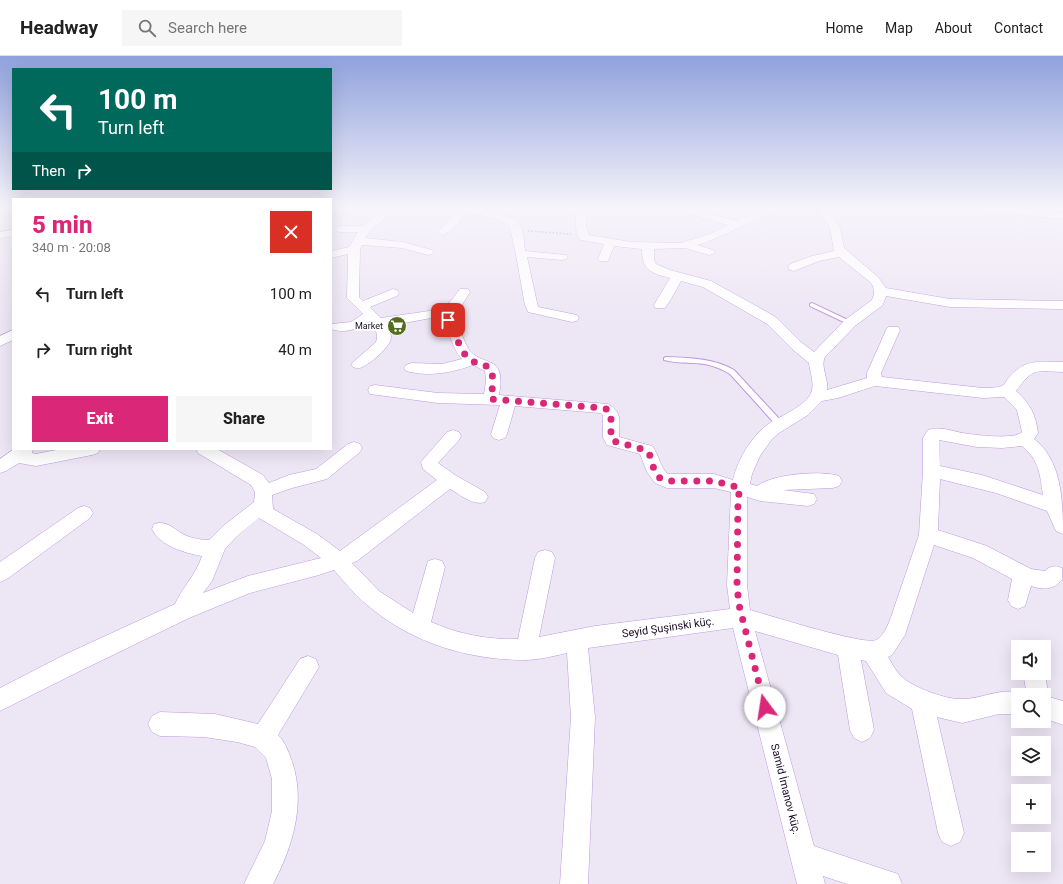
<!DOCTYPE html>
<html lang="en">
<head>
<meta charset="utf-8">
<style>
	body { margin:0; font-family:Roboto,sans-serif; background:#f6f6f6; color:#222; height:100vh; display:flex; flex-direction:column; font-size:15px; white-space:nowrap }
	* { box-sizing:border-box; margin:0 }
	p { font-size:13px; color:#767676 }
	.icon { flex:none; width:22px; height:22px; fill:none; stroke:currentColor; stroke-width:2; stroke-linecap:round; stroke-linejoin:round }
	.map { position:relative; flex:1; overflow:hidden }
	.side { position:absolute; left:12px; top:142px; width:320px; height:252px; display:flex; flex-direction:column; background:#fff; border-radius:0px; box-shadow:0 4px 16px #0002 }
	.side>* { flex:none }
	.guide { position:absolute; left:12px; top:12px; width:320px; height:122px; border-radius:0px; box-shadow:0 4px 16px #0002; background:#00695c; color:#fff; overflow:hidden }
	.controls { position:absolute; left:1011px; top:584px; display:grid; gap:8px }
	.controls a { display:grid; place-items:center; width:40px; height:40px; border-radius:0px; background:#fff; box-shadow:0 4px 16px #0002; font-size:20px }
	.pin { position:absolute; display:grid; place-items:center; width:34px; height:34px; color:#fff; margin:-17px; border-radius:8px; box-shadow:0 2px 6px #0006 }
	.me { position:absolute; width:44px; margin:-22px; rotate:346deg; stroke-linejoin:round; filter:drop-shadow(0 0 3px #0008) }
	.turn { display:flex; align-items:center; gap:14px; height:84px; padding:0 20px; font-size:18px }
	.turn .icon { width:52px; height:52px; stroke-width:2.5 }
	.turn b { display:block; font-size:28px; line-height:34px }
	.then { display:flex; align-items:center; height:38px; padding:0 20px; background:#0003; gap:8px; font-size:15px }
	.round { display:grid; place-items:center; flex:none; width:42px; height:42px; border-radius:0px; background:#f6f6f6 }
	.headline { display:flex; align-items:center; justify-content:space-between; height:68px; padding:0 20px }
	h1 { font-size:24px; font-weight:800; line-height:30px; color:#db2777 }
	.action { display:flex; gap:8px; margin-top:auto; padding:8px 20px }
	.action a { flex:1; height:46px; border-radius:0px; background:#db2777; color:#fff; font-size:16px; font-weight:800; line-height:46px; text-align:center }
	.action a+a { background:#f6f6f6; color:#222 }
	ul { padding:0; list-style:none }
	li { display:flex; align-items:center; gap:12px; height:56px; padding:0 20px }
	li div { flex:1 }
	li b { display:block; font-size:15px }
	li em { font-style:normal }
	header { display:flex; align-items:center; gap:24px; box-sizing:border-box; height:56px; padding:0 20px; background:#fff; border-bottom:1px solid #e0e0e0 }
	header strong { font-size:19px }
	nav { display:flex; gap:22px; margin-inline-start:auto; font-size:14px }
	.search { width:280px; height:36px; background:#f6f6f6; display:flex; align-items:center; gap:10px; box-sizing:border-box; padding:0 14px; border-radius:0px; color:#767676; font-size:15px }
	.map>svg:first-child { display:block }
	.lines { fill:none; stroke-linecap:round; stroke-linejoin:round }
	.service-casing { stroke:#bd99e1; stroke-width:2 }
	.minor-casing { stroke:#bd99e1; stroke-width:1 }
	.path { stroke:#8e8498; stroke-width:1.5; stroke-dasharray:1.5 2; stroke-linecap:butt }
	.service { fill:#fff; fill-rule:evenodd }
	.minor { fill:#fff; fill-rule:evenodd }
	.route { stroke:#db2777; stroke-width:7; stroke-dasharray:0 12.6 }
	.labels { text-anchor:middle; stroke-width:3.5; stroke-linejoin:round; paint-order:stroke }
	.far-poi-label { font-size:9px; fill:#1a0c26; stroke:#fff; text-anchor:end }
	.street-label { font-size:11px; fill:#1a0c26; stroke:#fff }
</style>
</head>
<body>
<header>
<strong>Headway</strong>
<div class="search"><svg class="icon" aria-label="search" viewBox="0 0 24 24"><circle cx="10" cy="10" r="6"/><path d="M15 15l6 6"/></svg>Search here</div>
<nav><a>Home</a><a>Map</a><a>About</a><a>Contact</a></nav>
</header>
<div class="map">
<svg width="1063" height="828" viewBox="0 0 1063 828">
	<rect width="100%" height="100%" fill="#ede6f5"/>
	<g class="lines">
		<defs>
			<g id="service">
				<path d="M812,247L852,266L853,267L852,268H848L810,250V248Z"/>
				<path d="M666,301C690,302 713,302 734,314L784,368L783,370H777L730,318C704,302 689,310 664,304V302Z"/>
			</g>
			<g id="minor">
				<path d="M0,151H12L11,153L0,156Z"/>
				<path d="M331,151H338L331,155Z"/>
				<path d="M386,151H397L370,175L365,182L403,186L432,194L434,196L432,198L428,199L402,192L362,189L360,193L359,241L363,245L393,233L397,234L399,237L397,240L370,251L381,262L436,254L450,246L460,233H468L470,236L460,252L448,257C460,267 461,280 468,292C481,313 507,295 499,339L608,348C623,357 619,365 619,381L652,390C659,398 660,412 668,418H714L733,424C737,405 751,381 767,369C778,361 806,350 811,337C815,328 810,316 809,307L791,292L767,268L703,231L681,225L671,243L665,252H655L654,249L670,222C651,217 642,214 642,193L614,190L608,205H600L598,203L604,188L581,184C573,174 576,163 577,151H587L586,171L589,179L631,186L680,187L710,178L728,169L686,157L685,155L686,153L690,152L737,165L765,151H778L777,153C750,166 725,180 697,189L713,194L715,196L713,198L709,199L685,192L654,193V204L656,208L670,214L711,225L767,256L777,262L801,286L814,296L845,264L872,244L874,238L873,230L870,226L839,201L819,205L794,215L790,214L788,211L790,208L812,200L834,195L830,172L819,155V151H829V155L840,172L844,192L878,221L886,232L950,243L1063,245V253L950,251L886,240L883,249L855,270L825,301C820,311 829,323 827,334L867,322V317L886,274L888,271H898L900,274L881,317L882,321L983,332C1014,332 999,326 1018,313C1030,303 1048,306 1063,306V316C1034,315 1034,311 1016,335C1030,347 1036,359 1038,377L1034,383C1062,404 1063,446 1063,478L1056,475L1047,455L996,437L940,423L938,474L987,490L1031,513L1045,515C1050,510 1055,509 1062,512V524C1053,534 1043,534 1031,530L1025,550L1018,553L1011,550L1008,544L1012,523L973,502L934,489L905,579L892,599L888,601C892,607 896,616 902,621C914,632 947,644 962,643C984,643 1004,629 1026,639H1018V658H999L962,667L937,661L964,777L960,786L951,790L942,786L938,777L912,653L886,637L866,605L861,604L874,674L870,682L862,686L854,682L850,674L838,599L755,575L814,790L898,818L902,828H847L823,820L825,828H797L733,572L588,592L595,661L588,828H560L571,661L567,597C554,600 538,604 525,604C467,604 409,586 365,547C353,537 344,525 334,514L319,519L250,537L189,562L82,614L0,655V632L66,598L175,548C183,530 196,519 202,500C185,497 160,490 152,473L154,468C169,463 176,477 190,481C196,483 203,484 209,484L223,470L254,446L255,436L251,429L198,397L196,393H217L263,419L269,427L289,419L316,413L348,388L354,386L360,388L362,392L360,396L327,423L292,432L272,439L273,453L317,478L340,495L437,424L423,413L421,406L447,376L453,374L459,376L461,380L459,384L438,407L455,419L485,436L488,441L485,446C473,450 461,439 450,433L357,505L352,507L379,535L413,557L428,505L435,503L442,505L445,511L431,566C458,578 488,584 518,583L535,502L538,496L545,494L552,496L555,502L539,581L595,570L730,553L727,529L731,436L714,432H667L655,427L647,416L640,398L607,389L603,382V359L600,357L515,350L507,378L505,382L499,384L493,382L491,378L500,349L438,347L370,338L368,334L370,330L375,329L438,337L484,338L486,325L485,315L473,309C451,317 429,321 406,315L404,312L406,309L411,307L442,308L462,303C450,290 451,272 437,261L387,270C389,273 391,277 391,282C390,291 370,308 362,311C359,313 356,312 353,311L351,308L376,286C379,278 375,272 370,265C358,273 345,278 331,273V268L351,266L363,258L347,242L348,198L331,202V195L349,191L358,176H339L334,173L339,170H363ZM875,330L983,342L1004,341L1017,354L1022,376C1016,384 973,379 963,377C951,375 941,370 928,374L923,382V415L919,479L891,561C888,569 884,580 876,584C866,590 768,559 750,554L747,529V441L760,445L808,450L814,448L817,443L814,438L783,434L833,432L839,430L842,425L839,420C821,414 773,418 757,430L750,428L752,418L760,400L772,383L779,377L808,359L822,345L838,342ZM939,384L977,391L1002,392L1022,390C1039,404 1040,418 1043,439L982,419L940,410ZM259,462L304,489L321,502L248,520L203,537L212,525L225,493L236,481Z"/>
				<path d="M417,151C439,149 504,150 519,168C524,175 524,186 525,195L566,199L568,201L566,203L562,204L527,201L538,251L577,259L579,262L577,265L572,266L528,256L525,249C523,239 512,173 509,170C498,160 478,159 465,156C461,165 451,177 442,179L437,176L452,161L454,155L422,154Z"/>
				<path d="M971,151H1003L1063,157V163L976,154Z"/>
				<path d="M13,174V180L0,182V176Z"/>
				<path d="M13,274V284L0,290V280Z"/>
				<path d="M14,393H33L32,397L36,398L61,393H100L98,397L92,399L36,410L19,407L6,415L0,417V403Z"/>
				<path d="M84,450L90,452L93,457L90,462L7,523L0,526V506L78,452Z"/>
				<path d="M308,600L316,603L319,611L278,679C284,685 287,692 290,700C307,742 294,789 273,828H244L265,785L272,755V723L266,702L255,691L237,686L204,681L160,680L152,676L148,668L152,660L160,656L215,658L258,668L300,603Z"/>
				<path d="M1044,614L1049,641L1063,645V669L1044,662V639H1027L1023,617H1044Z"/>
			</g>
		</defs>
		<use href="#service" class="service-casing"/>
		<use href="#minor" class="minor-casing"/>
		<path class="path" d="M528,175L571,178"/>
		<use href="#service" class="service"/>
		<use href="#minor" class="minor"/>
	</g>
	<linearGradient id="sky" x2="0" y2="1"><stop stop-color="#8fa2dd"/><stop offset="0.57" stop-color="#f7f4fa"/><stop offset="1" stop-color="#f7f4fa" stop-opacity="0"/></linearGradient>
	<rect width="1063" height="267" fill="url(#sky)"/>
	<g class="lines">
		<path class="route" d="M448,264C455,274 457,287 464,297C481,320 498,294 491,343L603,352L609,354L611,359V382L613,385L646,394C657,405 648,420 667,425H714L740,432L738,443L737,529L739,549L765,651"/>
	</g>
	<defs>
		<symbol id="supermarket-disc" viewBox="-11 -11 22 22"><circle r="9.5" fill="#526d20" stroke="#fff"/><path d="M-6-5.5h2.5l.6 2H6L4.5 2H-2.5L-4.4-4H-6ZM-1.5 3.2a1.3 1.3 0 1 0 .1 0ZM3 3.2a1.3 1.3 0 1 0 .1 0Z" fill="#fff"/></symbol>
	</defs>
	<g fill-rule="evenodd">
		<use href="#supermarket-disc" x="386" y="259" width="22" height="22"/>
	</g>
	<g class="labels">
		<g class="far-poi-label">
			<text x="383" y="273">Market</text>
		</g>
		<g class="street-label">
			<text transform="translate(668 571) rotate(-8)" y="4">Seyid Şuşinski küç.</text>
			<text transform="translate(786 733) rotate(76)" y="4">Samid İmanov küç.</text>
		</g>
	</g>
</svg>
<div class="controls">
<a><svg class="icon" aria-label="sound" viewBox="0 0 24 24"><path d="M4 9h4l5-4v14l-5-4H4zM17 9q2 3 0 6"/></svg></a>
<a><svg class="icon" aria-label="search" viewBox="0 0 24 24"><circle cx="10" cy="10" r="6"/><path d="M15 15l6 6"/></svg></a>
<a><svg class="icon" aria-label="layers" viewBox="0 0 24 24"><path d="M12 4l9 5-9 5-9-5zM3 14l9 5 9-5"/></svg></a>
<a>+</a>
<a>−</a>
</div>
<div class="pin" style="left:448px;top:264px;background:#d93025"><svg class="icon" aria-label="arrive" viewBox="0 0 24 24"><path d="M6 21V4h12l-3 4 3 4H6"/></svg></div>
<svg class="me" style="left:765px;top:651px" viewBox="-20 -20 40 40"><circle r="19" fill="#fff"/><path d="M0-13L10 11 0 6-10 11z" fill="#db2777"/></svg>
<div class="guide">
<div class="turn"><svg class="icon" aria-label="left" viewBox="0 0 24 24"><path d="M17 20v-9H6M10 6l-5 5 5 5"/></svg><div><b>100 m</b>Turn left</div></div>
<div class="then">Then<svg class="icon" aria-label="right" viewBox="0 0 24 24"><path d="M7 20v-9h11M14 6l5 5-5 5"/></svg></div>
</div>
<section class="side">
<div class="headline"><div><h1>5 min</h1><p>340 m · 20:08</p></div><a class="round" style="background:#d93025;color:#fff"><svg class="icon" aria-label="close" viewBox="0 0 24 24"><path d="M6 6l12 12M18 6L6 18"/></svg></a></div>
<ul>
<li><svg class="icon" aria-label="left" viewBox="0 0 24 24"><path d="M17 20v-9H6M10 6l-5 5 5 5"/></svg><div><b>Turn left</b></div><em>100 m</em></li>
<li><svg class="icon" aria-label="right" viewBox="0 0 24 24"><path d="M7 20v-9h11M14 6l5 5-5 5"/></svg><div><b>Turn right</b></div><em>40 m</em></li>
</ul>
<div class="action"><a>Exit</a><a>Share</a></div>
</section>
</div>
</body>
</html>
